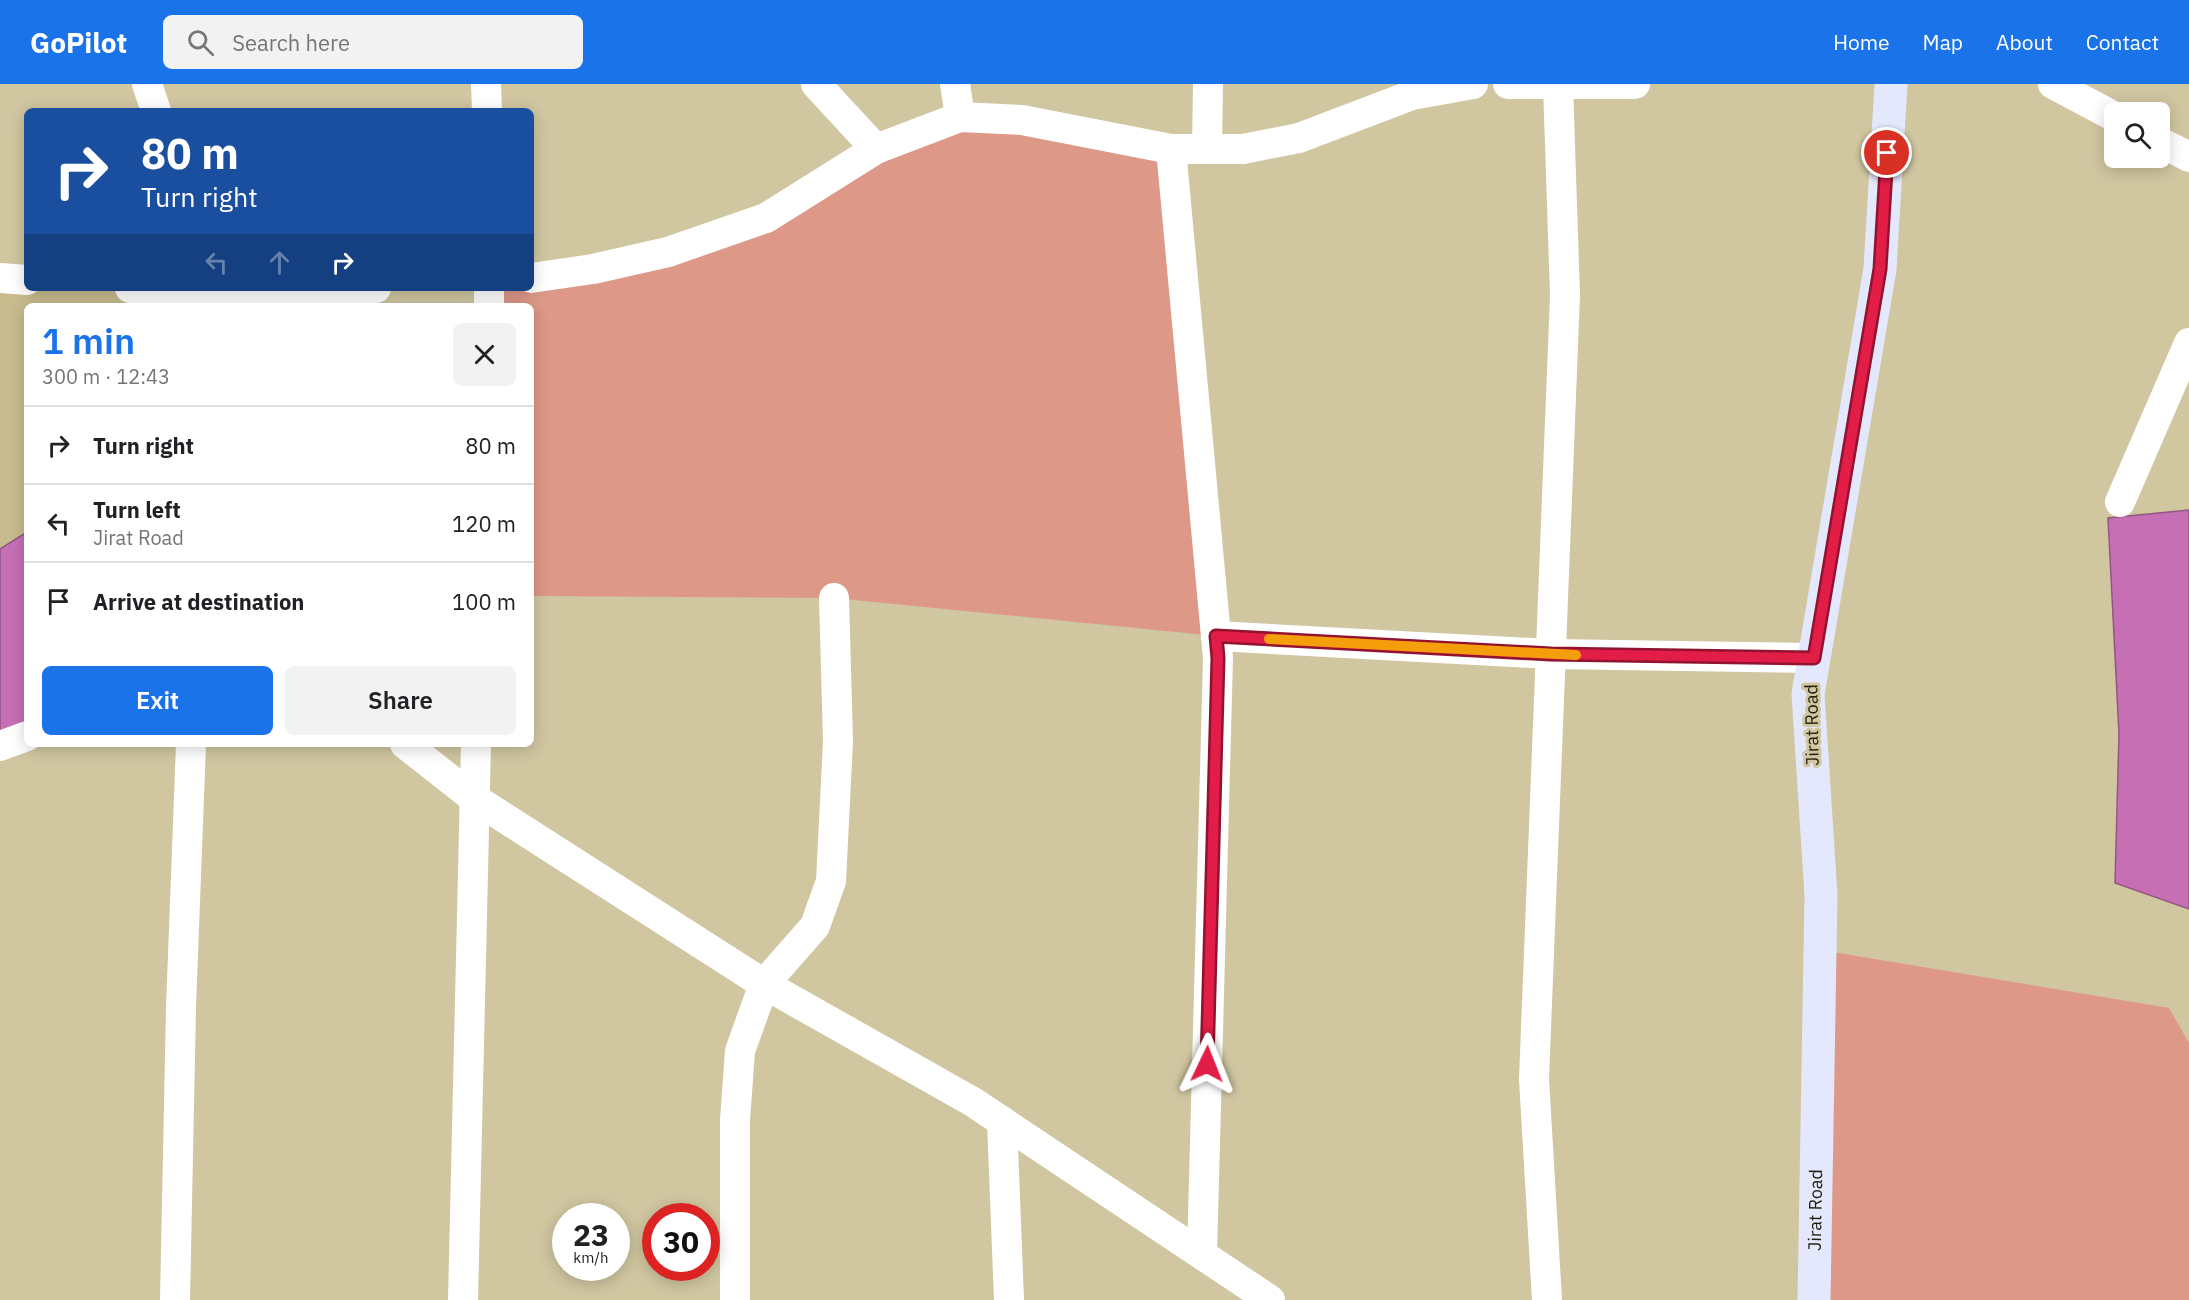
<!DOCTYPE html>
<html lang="en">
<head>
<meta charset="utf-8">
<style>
	body { margin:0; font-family:"IBM Plex Sans",sans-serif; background:#f2f2f2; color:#202124; height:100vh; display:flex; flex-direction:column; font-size:22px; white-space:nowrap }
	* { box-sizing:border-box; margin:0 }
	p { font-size:20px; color:#757577 }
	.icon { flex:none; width:33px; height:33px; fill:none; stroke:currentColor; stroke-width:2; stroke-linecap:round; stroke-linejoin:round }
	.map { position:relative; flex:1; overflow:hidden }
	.sheet { position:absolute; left:24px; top:219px; width:510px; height:444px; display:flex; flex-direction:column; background:#fff; border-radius:9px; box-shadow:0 3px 15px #0003 }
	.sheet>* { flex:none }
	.top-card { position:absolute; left:24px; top:24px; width:510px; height:183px; border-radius:9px; box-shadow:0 3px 15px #0003; background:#1a4fa0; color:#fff; overflow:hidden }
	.fabs { position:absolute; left:2104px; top:18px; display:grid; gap:12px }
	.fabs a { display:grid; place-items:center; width:66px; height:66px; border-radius:9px; background:#fff; box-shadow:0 3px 15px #0003; font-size:30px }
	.speed { position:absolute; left:552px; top:1119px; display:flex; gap:12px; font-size:30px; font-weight:700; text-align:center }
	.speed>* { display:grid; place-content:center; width:78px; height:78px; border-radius:50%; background:#fff; box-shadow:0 3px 15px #0003; line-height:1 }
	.speed small { font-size:15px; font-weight:400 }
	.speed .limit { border:9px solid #d22; background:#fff; color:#111 }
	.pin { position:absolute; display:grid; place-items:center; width:51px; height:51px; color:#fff; margin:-26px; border:3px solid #fff; border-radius:50%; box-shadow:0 2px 6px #0007 }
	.me { position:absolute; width:66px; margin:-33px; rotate:2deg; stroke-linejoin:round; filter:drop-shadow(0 0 4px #0008) }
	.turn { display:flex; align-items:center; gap:21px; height:126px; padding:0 18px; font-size:27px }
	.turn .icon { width:78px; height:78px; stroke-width:2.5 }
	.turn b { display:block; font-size:42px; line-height:51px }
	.lanes { display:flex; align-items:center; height:57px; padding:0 18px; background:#0003; justify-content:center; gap:30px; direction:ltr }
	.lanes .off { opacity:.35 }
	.round { display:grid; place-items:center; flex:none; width:63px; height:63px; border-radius:9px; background:#f2f2f2 }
	.summary { display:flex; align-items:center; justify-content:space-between; height:102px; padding:0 18px }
	h1 { font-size:36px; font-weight:600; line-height:45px; color:#1a73e8 }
	.button { display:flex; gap:12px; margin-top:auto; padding:12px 18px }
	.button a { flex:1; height:69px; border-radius:9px; background:#1a73e8; color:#fff; font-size:24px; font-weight:600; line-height:69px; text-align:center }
	.button a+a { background:#f2f2f2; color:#202124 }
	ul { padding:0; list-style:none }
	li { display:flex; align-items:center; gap:18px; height:78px; padding:0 18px; border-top:2px solid #e0e0e0 }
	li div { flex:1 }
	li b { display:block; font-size:22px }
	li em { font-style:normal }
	header { display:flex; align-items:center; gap:36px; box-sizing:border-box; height:84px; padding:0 30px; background:#1a73e8; color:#fff }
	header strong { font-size:28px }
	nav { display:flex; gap:33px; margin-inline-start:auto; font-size:21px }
	.search { width:420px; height:54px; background:#f2f2f2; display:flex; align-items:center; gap:15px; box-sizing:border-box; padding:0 21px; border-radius:9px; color:#757577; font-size:22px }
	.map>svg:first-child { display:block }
	.built { fill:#c8bb8e }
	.green { fill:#dd9887 }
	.water { fill:#c66fb5; stroke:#945683; stroke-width:1.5 }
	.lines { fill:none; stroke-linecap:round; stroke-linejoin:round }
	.minor { stroke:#fff; stroke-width:30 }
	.secondary { stroke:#e4e8fc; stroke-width:33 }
	.route-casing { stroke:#92132f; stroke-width:15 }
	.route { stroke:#e11d48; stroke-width:10 }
	.slow { stroke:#f59e0b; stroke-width:10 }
	.labels { text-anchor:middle; stroke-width:6; stroke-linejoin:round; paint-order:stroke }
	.street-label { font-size:18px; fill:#211d0e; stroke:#d0c6a0 }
</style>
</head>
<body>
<header>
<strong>GoPilot</strong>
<div class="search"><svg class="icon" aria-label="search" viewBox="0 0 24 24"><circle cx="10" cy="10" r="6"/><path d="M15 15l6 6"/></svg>Search here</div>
<nav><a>Home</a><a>Map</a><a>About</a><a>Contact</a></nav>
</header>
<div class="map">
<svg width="2189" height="1216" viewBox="0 0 2189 1216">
	<rect width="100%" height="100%" fill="#d0c6a0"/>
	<path class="built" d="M0,194L27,204H130L203,222H27V448L0,465Z"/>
	<g class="green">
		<path d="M960,33L1171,65L1216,552L834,514L531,512V222H489V204H531L668,168Z"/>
		<path d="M1820,866L2169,924L2189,959V1216H1819Z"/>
	</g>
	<g class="water">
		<path d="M2189,426V825L2115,799L2119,650L2108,434Z"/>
		<path d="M27,448V652L0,662V465Z"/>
	</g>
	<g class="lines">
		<g class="minor">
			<path d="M147,0L156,27"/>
			<path d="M486,0L487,27"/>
			<path d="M816,0L876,65"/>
			<path d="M955,0L960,33"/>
			<path d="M1508,0H1550"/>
			<path d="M1567,0H1635"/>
			<path d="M2053,0L2115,33"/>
			<path d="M2160,58L2189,73"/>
			<path d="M1171,65L1218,574L1202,1170"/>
			<path d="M1207,65L1208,0"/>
			<path d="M0,194L27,196"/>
			<path d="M531,194L593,185L668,168L766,134L876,65L960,33L1022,36L1171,65H1243L1299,54L1412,11L1473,0"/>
			<path d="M130,204L203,209L376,204"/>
			<path d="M489,222V204"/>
			<path d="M2120,418L2189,259"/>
			<path d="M1216,552L1551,570L1814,574"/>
			<path d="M405,660L475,715L764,900L973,1018L1270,1216"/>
			<path d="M0,662L27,652"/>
			<path d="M1002,1037L1009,1216"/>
			<path d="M175,1216L181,924L191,660"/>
			<path d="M463,1216L476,660"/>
			<path d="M735,1216V1036L740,967L764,900L815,842L831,797L838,657L834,514"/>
			<path d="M1547,1216L1534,995L1565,211L1558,0"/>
		</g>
		<path class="secondary" id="s1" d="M1814,1216L1821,811L1808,610L1880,185L1891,0"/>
	</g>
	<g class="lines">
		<defs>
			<path id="route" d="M1207,980L1218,574L1216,552L1551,570L1814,574L1880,185L1887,69"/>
		</defs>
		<use href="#route" class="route-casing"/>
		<use href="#route" class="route"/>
		<path class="slow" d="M1269,555L1576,571"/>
	</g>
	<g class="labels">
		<g class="street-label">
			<text transform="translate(1812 641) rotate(-91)" y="6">Jirat Road</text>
			<text dy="6" stroke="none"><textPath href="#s1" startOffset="90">Jirat Road</textPath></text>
		</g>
	</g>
</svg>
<div class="fabs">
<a><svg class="icon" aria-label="search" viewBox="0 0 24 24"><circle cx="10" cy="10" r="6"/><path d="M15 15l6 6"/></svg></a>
</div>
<div class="speed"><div>23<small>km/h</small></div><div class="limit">30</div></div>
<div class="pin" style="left:1887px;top:69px;background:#d93025"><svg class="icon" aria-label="arrive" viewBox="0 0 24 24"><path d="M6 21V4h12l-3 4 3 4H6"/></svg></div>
<svg class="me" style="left:1207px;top:980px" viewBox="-20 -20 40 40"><path d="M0-17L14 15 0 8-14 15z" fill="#e11d48" stroke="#fff" stroke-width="4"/></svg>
<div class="top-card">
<div class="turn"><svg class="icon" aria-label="right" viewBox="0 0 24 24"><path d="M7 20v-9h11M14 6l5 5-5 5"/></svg><div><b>80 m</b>Turn right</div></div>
<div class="lanes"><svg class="icon off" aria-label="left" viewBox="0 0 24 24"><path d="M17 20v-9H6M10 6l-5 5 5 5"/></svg><svg class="icon off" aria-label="ahead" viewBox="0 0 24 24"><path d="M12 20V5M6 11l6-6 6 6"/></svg><svg class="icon" aria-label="right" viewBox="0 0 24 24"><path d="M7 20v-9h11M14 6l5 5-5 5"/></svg></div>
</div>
<section class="sheet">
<div class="summary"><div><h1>1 min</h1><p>300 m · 12:43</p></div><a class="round"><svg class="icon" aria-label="close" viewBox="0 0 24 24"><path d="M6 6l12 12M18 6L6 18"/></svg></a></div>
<ul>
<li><svg class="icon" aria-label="right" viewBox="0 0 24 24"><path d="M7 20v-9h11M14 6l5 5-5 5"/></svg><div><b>Turn right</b></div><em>80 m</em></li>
<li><svg class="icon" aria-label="left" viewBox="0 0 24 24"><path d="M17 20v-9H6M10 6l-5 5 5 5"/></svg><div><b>Turn left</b><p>Jirat Road</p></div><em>120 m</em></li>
<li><svg class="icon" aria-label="arrive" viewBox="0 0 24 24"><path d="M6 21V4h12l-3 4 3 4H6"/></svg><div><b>Arrive at destination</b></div><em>100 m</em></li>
</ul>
<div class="button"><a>Exit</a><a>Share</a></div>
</section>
</div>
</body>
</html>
